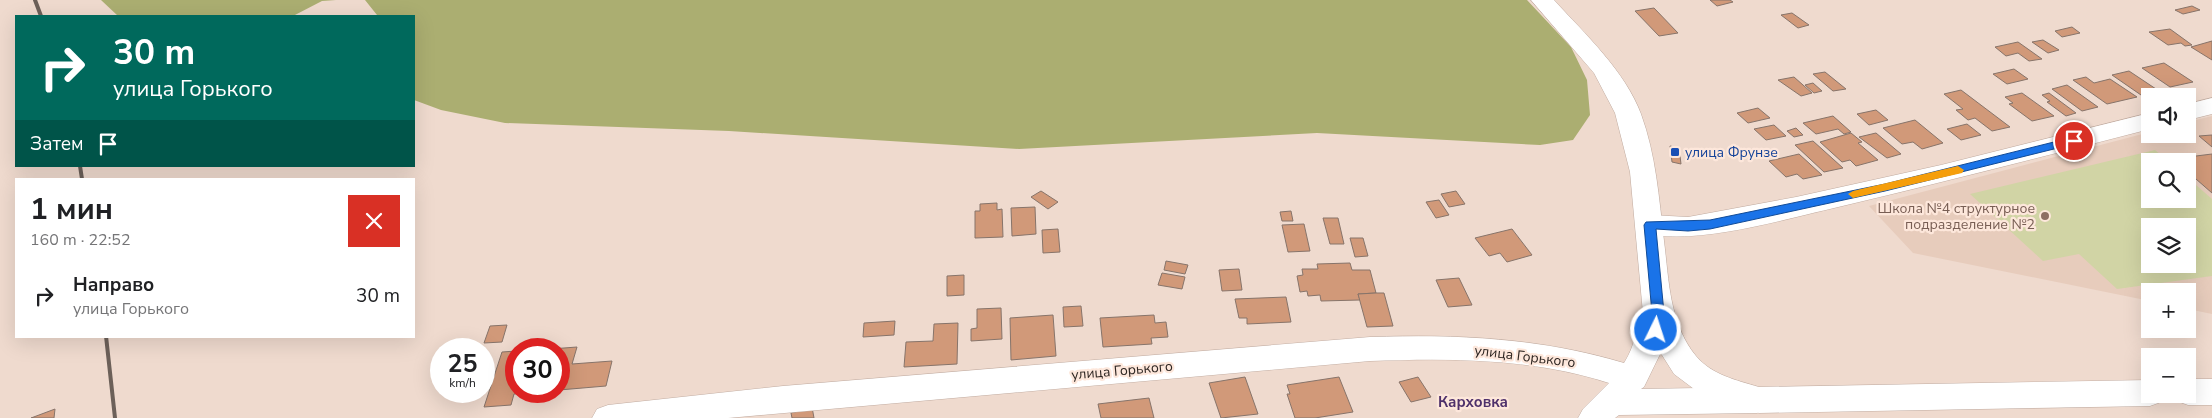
<!DOCTYPE html>
<html lang="ru">
<head>
<meta charset="utf-8">
<style>
	body { margin:0; font-family:"Nunito Sans",sans-serif; background:#f6f6f6; color:#202124; height:100vh; display:flex; flex-direction:column; font-size:19px; white-space:nowrap }
	* { box-sizing:border-box; margin:0 }
	p { font-size:16px; color:#757577 }
	.icon { flex:none; width:28px; height:28px; fill:none; stroke:currentColor; stroke-width:2; stroke-linecap:round; stroke-linejoin:round }
	.map { position:relative; flex:1; overflow:hidden }
	.details { position:absolute; left:15px; top:178px; width:400px; height:160px; display:flex; flex-direction:column; background:#fff; border-radius:0px; box-shadow:0 5px 20px #0002 }
	.details>* { flex:none }
	.hud { position:absolute; left:15px; top:15px; width:400px; height:152px; border-radius:0px; box-shadow:0 5px 20px #0002; background:#00695c; color:#fff; overflow:hidden }
	.fabs { position:absolute; left:2141px; top:88px; display:grid; gap:10px }
	.fabs a { display:grid; place-items:center; width:55px; height:55px; border-radius:0px; background:#fff; box-shadow:0 5px 20px #0002; font-size:25px }
	.speed { position:absolute; left:430px; top:338px; display:flex; gap:10px; font-size:25px; font-weight:700; text-align:center }
	.speed>* { display:grid; place-content:center; width:65px; height:65px; border-radius:50%; background:#fff; box-shadow:0 5px 20px #0002; line-height:1 }
	.speed small { font-size:12px; font-weight:400 }
	.speed .limit { border:8px solid #d22; background:#fff; color:#111 }
	.pin { position:absolute; display:grid; place-items:center; width:42px; height:42px; color:#fff; margin:-21px; border:2px solid #fff; border-radius:50%; box-shadow:0 1px 5px #0007 }
	.me { position:absolute; width:55px; margin:-28px; rotate:4deg; stroke-linejoin:round; filter:drop-shadow(0 0 4px #0008) }
	.turn { display:flex; align-items:center; gap:18px; height:105px; padding:0 15px; font-size:22px }
	.turn .icon { width:65px; height:65px; stroke-width:2.5 }
	.turn b { display:block; font-size:35px; line-height:42px }
	.then { display:flex; align-items:center; height:48px; padding:0 15px; background:#0003; gap:10px; font-size:19px }
	.round { display:grid; place-items:center; flex:none; width:52px; height:52px; border-radius:0px; background:#f6f6f6 }
	.headline { display:flex; align-items:center; justify-content:space-between; height:85px; padding:0 15px }
	h1 { font-size:30px; font-weight:700; line-height:38px }
	ul { padding:0; list-style:none }
	li { display:flex; align-items:center; gap:15px; height:65px; padding:0 15px }
	li div { flex:1 }
	li b { display:block; font-size:19px }
	li em { font-style:normal }
	.map>svg:first-child { display:block }
	.built { fill:#e7ccbc; fill-rule:evenodd }
	.green { fill:#d1d4a5; fill-rule:evenodd }
	.forest { fill:#abae71 }
	.building { fill:#d19979; stroke:#87746a }
	.lines { fill:none; stroke-linecap:round; stroke-linejoin:round }
	.street-casing { stroke:#c0aba0; stroke-width:1 }
	.secondary-casing { stroke:#c0aba0; stroke-width:1 }
	.street { fill:#fff; fill-rule:evenodd }
	.secondary { fill:#fff; fill-rule:evenodd }
	.rail { stroke:#6c6059; stroke-width:4 }
	.route { fill:#1a73e8; stroke:#114b97 }
	.slow { fill:#f59e0b }
	.transit-dot { fill:#1a4fb4; stroke:#fde7db; stroke-width:2 }
	.education-dot { fill:#8d6e63; stroke:#fde7db; stroke-width:2 }
	.labels { text-anchor:middle; stroke-width:4.5; stroke-linejoin:round; paint-order:stroke }
	.transit-label { font-size:14px; fill:#164399; stroke:#fde7db; text-anchor:start }
	.education-label { font-size:14px; fill:#785e54; stroke:#fde7db; text-anchor:end }
	.street-label { font-size:14px; fill:#2e2622; stroke:#fde7db }
	.neighbourhood-label { font-size:15px; font-weight:bold; fill:#4f316b; stroke:#fde7db }
</style>
</head>
<body>
<div class="map">
<svg width="2212" height="418" viewBox="0 0 2212 418">
	<rect width="100%" height="100%" fill="#efdace"/>
	<path class="built" d="M2212,116V314L2188,309V291H2150V301L1913,253L1869,206L2150,132L2188,134V122ZM2150,161H2188V199H2150ZM2150,226H2188V264H2150Z"/>
	<path class="green" d="M2155,150L2168,161H2150V199H2188V178L2212,199V276L2117,289L2079,254L2043,261L1970,194ZM2188,226V264H2150V226Z"/>
	<g class="forest">
		<path d="M101,0H336L322,1L293,16H118Z"/>
		<path d="M365,0H1527L1571,47L1587,80L1590,115L1573,140L1540,145L1317,133L1019,149L729,131L505,123L441,110L414,100V16H376L377,15Z"/>
	</g>
	<g class="building">
		<path d="M1710,0H1730L1733,2L1717,6Z"/>
		<path d="M2192,6L2200,10L2183,14L2175,10Z"/>
		<path d="M1654,8L1678,33L1659,36L1635,11Z"/>
		<path d="M1792,13L1809,25L1798,28L1781,15Z"/>
		<path d="M2072,27L2080,33L2062,37L2055,31Z"/>
		<path d="M2170,29L2192,45L2185,46L2181,43L2168,45L2149,32Z"/>
		<path d="M2043,40L2059,50L2048,53L2032,42Z"/>
		<path d="M2212,41V60L2191,47Z"/>
		<path d="M2018,42L2042,59L2029,61L2018,53L2006,56L1995,47Z"/>
		<path d="M2164,63L2193,82L2170,87L2142,68Z"/>
		<path d="M2014,69L2028,79L2007,84L1993,74Z"/>
		<path d="M2129,71L2159,91L2141,95L2112,75Z"/>
		<path d="M1825,72L1846,89L1833,91L1813,74Z"/>
		<path d="M1794,77L1812,93L1801,96L1778,80Z"/>
		<path d="M2086,77L2094,83L2110,79L2137,97L2107,104L2073,80Z"/>
		<path d="M1813,83L1822,91L1814,93L1805,85Z"/>
		<path d="M2067,85L2098,107L2082,111L2052,89Z"/>
		<path d="M1961,90L2010,127L1992,131L1975,118L1968,120L1956,110L1963,109L1944,94Z"/>
		<path d="M2022,93L2054,116L2032,121L2009,104L2013,103L2005,97Z"/>
		<path d="M2049,93L2076,113L2066,116L2047,102L2050,101L2042,95Z"/>
		<path d="M1758,108L1770,118L1748,123L1737,113Z"/>
		<path d="M1876,110L1888,120L1869,125L1857,114Z"/>
		<path d="M1833,116L1851,132L1844,134L1838,129L1816,134L1803,123Z"/>
		<path d="M1915,120L1943,143L1922,149L1913,142L1902,144L1883,128Z"/>
		<path d="M1967,124L1981,135L1961,140L1947,129Z"/>
		<path d="M1774,125L1786,136L1766,140L1754,129Z"/>
		<path d="M1796,128L1803,135L1794,137L1787,131Z"/>
		<path d="M1851,133L1862,142L1858,143L1878,160L1856,166L1850,160L1842,162L1820,142Z"/>
		<path d="M1876,133L1901,154L1887,158L1859,137Z"/>
		<path d="M2212,135V147L2199,136Z"/>
		<path d="M1813,141L1843,168L1824,172L1795,145Z"/>
		<path d="M1670,146L1679,148L1681,164L1672,162Z"/>
		<path d="M1799,154L1822,175L1803,179L1797,174L1786,177L1769,161Z"/>
		<path d="M2212,154V193L2188,172V161H2174L2172,159Z"/>
		<path d="M1041,191L1058,202L1048,209L1031,197Z"/>
		<path d="M1456,191L1465,204L1449,207L1441,194Z"/>
		<path d="M1439,200L1449,215L1436,218L1426,202Z"/>
		<path d="M997,203V210L1002,209L1003,237L975,238V211H980V204Z"/>
		<path d="M1035,207L1036,234L1012,236L1011,208Z"/>
		<path d="M1291,211L1293,221H1282L1280,212Z"/>
		<path d="M1323,218H1338L1344,244H1330Z"/>
		<path d="M1304,224L1310,251L1288,252L1282,225Z"/>
		<path d="M1058,229L1060,252L1043,253L1042,230Z"/>
		<path d="M1512,229L1532,255L1507,262L1500,253L1489,256L1475,238Z"/>
		<path d="M1350,238H1363L1368,256L1355,257Z"/>
		<path d="M1166,261L1188,265L1185,274L1164,270Z"/>
		<path d="M1350,263L1352,270H1370L1376,293L1358,294L1360,300L1321,301L1320,295L1308,296L1307,291L1300,292L1297,276L1303,275L1302,269H1318L1317,264Z"/>
		<path d="M1239,269L1242,290L1222,291L1219,270Z"/>
		<path d="M1162,273L1185,277L1182,289L1158,285Z"/>
		<path d="M964,275V295L947,296V276Z"/>
		<path d="M1459,278L1472,305L1448,307L1436,280Z"/>
		<path d="M1376,293H1384L1393,326L1367,327L1358,294Z"/>
		<path d="M1286,297L1291,322L1247,324V318H1239L1235,299Z"/>
		<path d="M1081,306L1083,326L1064,327L1063,307Z"/>
		<path d="M1001,308L1002,339L971,341V329L977,328V309Z"/>
		<path d="M1053,315L1056,356L1011,360L1010,318Z"/>
		<path d="M1154,315L1155,323L1166,322L1168,337L1151,338L1152,344L1103,347L1100,318Z"/>
		<path d="M895,321L894,335L863,337L864,323Z"/>
		<path d="M958,323L957,364L904,367L906,342L933,341L934,324Z"/>
		<path d="M507,325L502,342L484,343L490,326Z"/>
		<path d="M577,347L572,364L612,361L606,386L559,390V349H551Z"/>
		<path d="M516,351V391H545L514,394L511,405L484,407L502,352Z"/>
		<path d="M1245,377L1258,414L1221,418L1209,383Z"/>
		<path d="M1339,377L1353,412L1315,418H1295L1287,394H1290L1287,385Z"/>
		<path d="M1418,377L1431,397L1411,402L1399,382Z"/>
		<path d="M1149,398L1154,418H1101L1098,404Z"/>
		<path d="M812,407L814,418H792L791,413Z"/>
		<path d="M55,409L54,418H31Z"/>
	</g>
	<g class="lines">
		<defs>
			<g id="street">
				<path d="M2212,98V114L2188,120V104Z"/>
				<path d="M2150,113V129C2045,156 1940,183 1834,208C1781,220 1691,247 1640,232L1636,225L1640,218L1650,215L1688,217L1796,197L1941,165Z"/>
				<path d="M1658,302L1669,305L1673,313L1665,344L1644,387L1641,389L1757,387L1768,391L1773,400L1768,409L1757,413L1619,415L1615,418H1578L1583,409L1609,383C1532,358 1450,358 1370,361L728,418H592L597,409L608,405L783,386L1370,337C1457,334 1541,338 1624,363C1636,345 1637,323 1647,305Z"/>
			</g>
			<g id="secondary">
				<path d="M1531,0H1554C1585,34 1625,71 1641,114C1656,155 1659,198 1664,241C1669,280 1669,323 1696,356C1712,375 1736,380 1759,387L2150,380V394H2166L2161,402L2150,406L1759,413L1702,395L1674,374L1662,355L1643,313L1630,172L1615,113L1594,73Z"/>
				<path d="M2188,379H2212V405H2188L2177,401L2173,394H2188Z"/>
			</g>
		</defs>
		<use href="#street" class="street-casing"/>
		<use href="#secondary" class="secondary-casing"/>
		<use href="#street" class="street"/>
		<use href="#secondary" class="secondary"/>
		<g class="rail">
			<path d="M35,0L41,16"/>
			<path d="M80,166L82,179"/>
			<path d="M106,336L115,418"/>
		</g>
	</g>
	<path class="route" d="M2074,137L2079,141L2078,143L1885,191L1710,229L1688,231L1656,229L1664,313L1660,333H1651L1649,330L1652,313L1644,225L1646,222L1710,220L1885,184Z"/>
	<path class="slow" d="M1958,166L1964,170L1962,173L1853,198L1848,194L1853,191Z"/>
	<rect class="transit-dot" x="1670" y="147" width="10" height="10" rx="2.5"/>
	<circle class="education-dot" cx="2045" cy="216" r="5"/>
	<g class="labels">
		<g class="transit-label">
			<text x="1685" y="157">улица Фрунзе</text>
		</g>
		<g class="education-label">
			<text x="2035" y="213">Школа №4 структурное<tspan x="2035" dy="16">подразделение №2</tspan></text>
		</g>
		<g class="street-label">
			<text transform="translate(1525 356) rotate(7)" y="5">улица Горького</text>
			<text transform="translate(1122 370) rotate(-5)" y="5">улица Горького</text>
		</g>
		<g class="neighbourhood-label">
			<text x="1473" y="407">Карховка</text>
		</g>
	</g>
</svg>
<div class="fabs">
<a><svg class="icon" aria-label="sound" viewBox="0 0 24 24"><path d="M4 9h4l5-4v14l-5-4H4zM17 9q2 3 0 6"/></svg></a>
<a><svg class="icon" aria-label="search" viewBox="0 0 24 24"><circle cx="10" cy="10" r="6"/><path d="M15 15l6 6"/></svg></a>
<a><svg class="icon" aria-label="layers" viewBox="0 0 24 24"><path d="M12 4l9 5-9 5-9-5zM3 14l9 5 9-5"/></svg></a>
<a>+</a>
<a>−</a>
</div>
<div class="speed"><div>25<small>km/h</small></div><div class="limit">30</div></div>
<div class="pin" style="left:2074px;top:141px;background:#d93025"><svg class="icon" aria-label="arrive" viewBox="0 0 24 24"><path d="M6 21V4h12l-3 4 3 4H6"/></svg></div>
<svg class="me" style="left:1656px;top:330px" viewBox="-20 -20 40 40"><circle r="17" fill="#1a73e8" stroke="#fff" stroke-width="3"/><path d="M0-11L8 9 0 5-8 9z" fill="#fff"/></svg>
<div class="hud">
<div class="turn"><svg class="icon" aria-label="right" viewBox="0 0 24 24"><path d="M7 20v-9h11M14 6l5 5-5 5"/></svg><div><b>30 m</b>улица Горького</div></div>
<div class="then">Затем<svg class="icon" aria-label="arrive" viewBox="0 0 24 24"><path d="M6 21V4h12l-3 4 3 4H6"/></svg></div>
</div>
<section class="details">
<div class="headline"><div><h1>1 мин</h1><p>160 m · 22:52</p></div><a class="round" style="background:#d93025;color:#fff"><svg class="icon" aria-label="close" viewBox="0 0 24 24"><path d="M6 6l12 12M18 6L6 18"/></svg></a></div>
<ul>
<li><svg class="icon" aria-label="right" viewBox="0 0 24 24"><path d="M7 20v-9h11M14 6l5 5-5 5"/></svg><div><b>Направо</b><p>улица Горького</p></div><em>30 m</em></li>
</ul>
</section>
</div>
</body>
</html>
